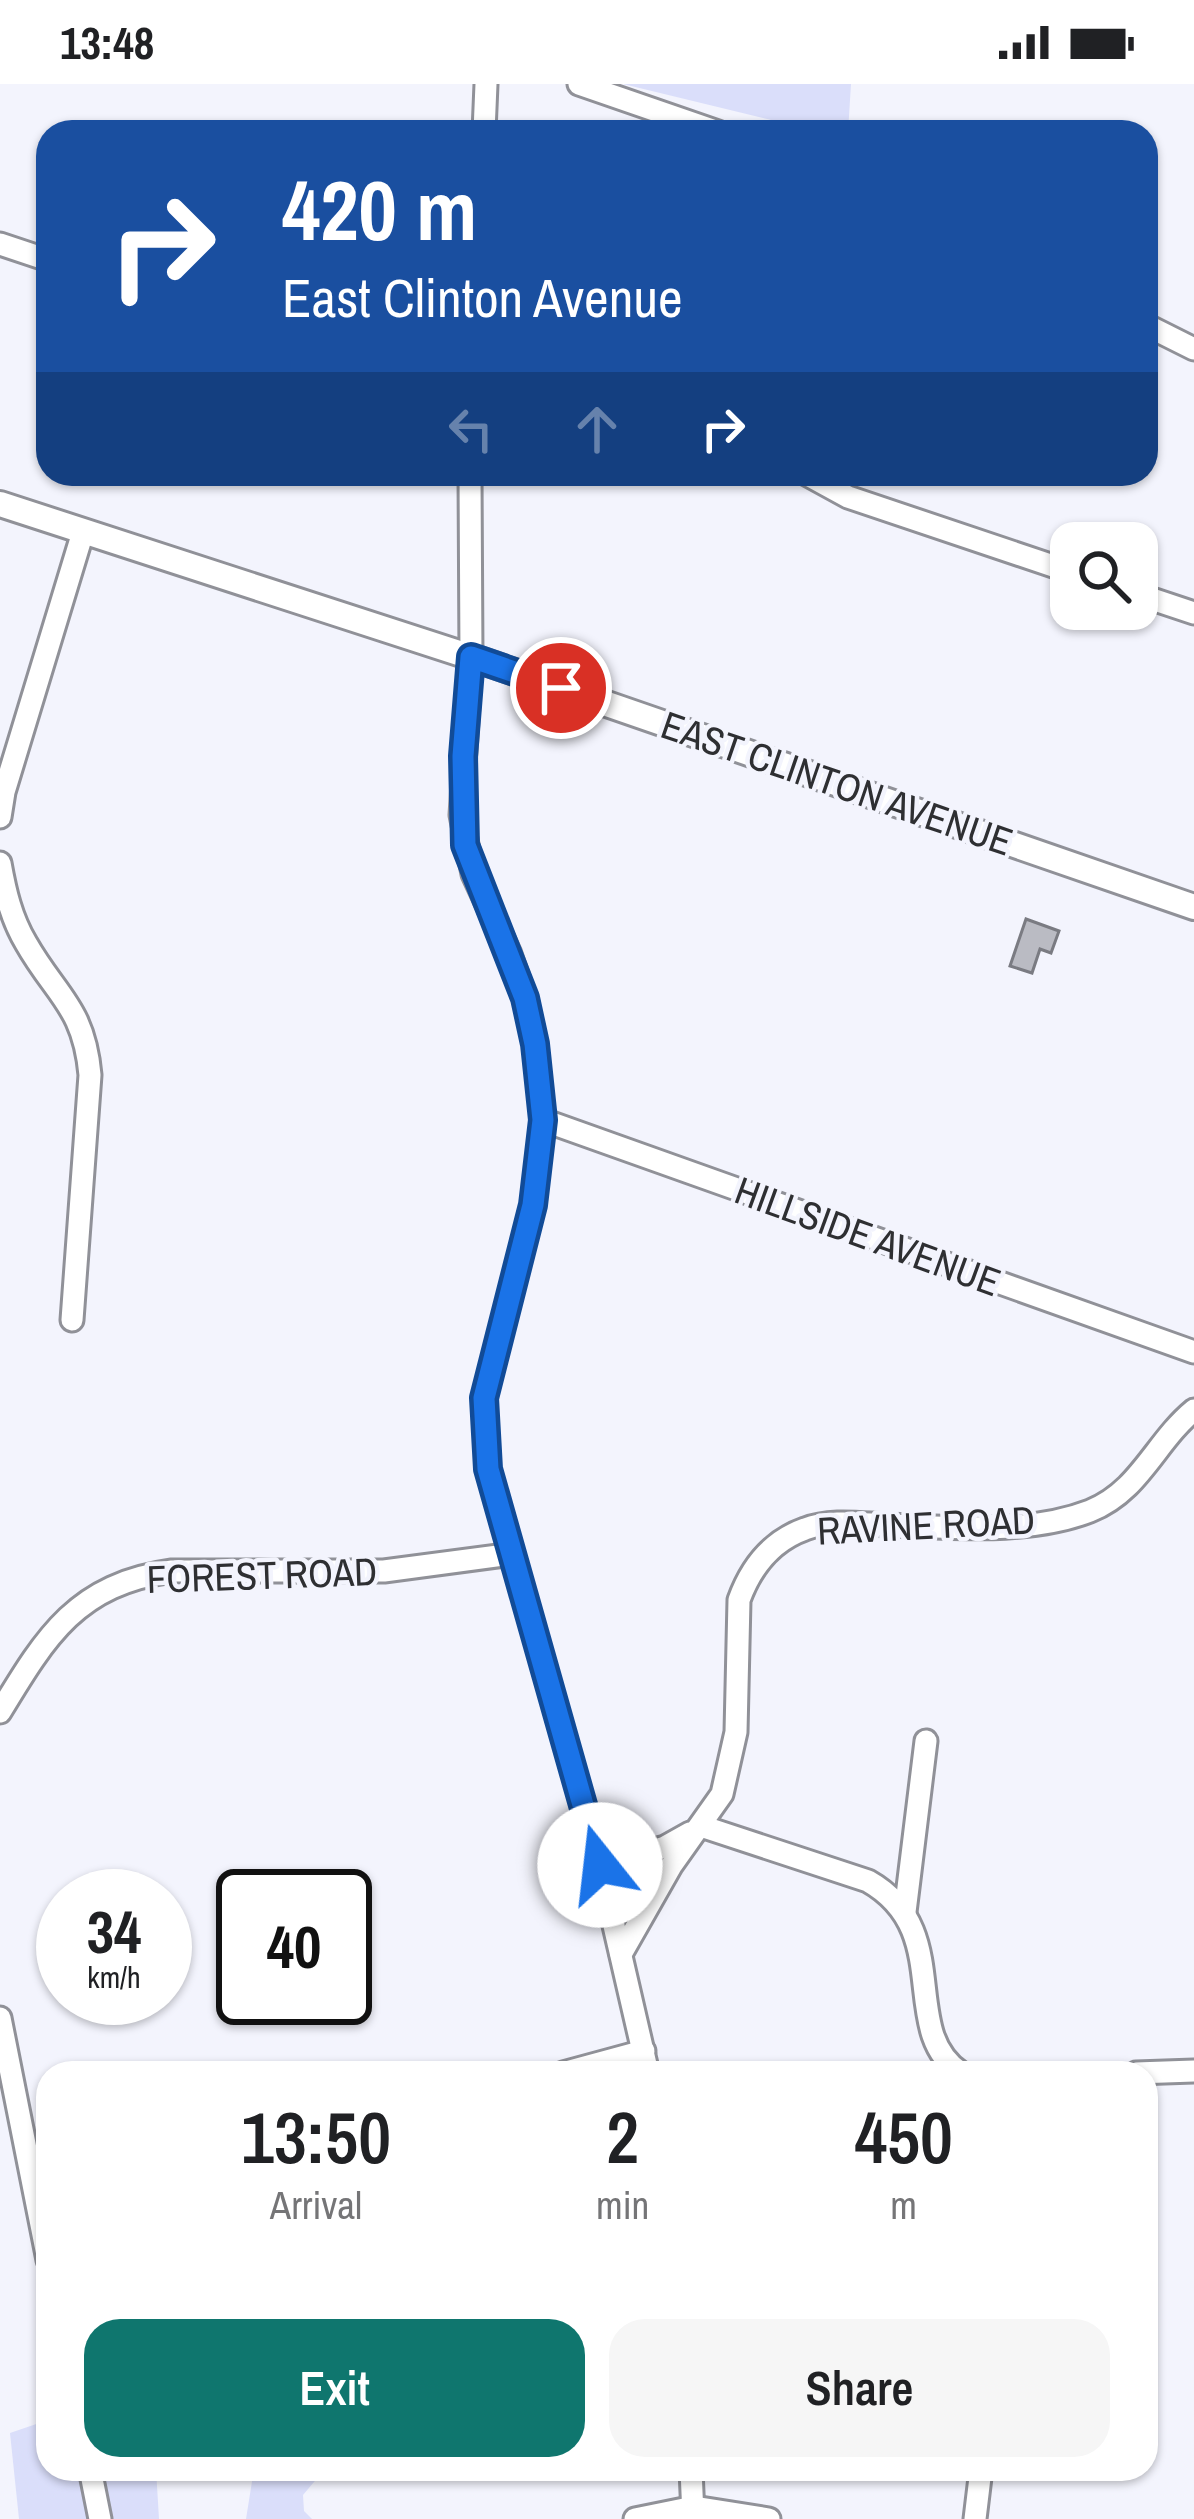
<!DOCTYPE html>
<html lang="en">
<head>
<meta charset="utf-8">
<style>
	body { margin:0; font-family:"Archivo Narrow",sans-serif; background:#f6f6f6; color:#202124; height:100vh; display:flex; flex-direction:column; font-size:45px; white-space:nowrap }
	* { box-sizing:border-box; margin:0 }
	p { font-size:39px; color:#757577 }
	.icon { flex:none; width:66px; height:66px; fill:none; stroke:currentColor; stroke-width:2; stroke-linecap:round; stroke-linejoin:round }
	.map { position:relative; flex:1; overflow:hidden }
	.sheet { position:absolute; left:36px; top:1977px; width:1122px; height:420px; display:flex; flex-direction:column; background:#fff; border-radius:36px; box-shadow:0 3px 9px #0004 }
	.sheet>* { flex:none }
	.hud { position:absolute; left:36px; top:36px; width:1122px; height:366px; border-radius:36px; box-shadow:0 3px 9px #0004; background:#1a4fa0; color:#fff; overflow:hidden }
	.controls { position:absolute; left:1050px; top:438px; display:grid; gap:24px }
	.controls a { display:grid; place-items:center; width:108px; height:108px; border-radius:24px; background:#fff; box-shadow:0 3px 9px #0004; font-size:60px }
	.speed { position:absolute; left:36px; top:1785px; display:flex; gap:24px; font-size:60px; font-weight:700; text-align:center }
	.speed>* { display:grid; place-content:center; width:156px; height:156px; border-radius:50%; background:#fff; box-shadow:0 3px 9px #0004; line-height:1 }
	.speed small { font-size:30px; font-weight:400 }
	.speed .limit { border:6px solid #111; border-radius:18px; background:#fff; color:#111 }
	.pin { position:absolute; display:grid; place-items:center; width:102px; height:102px; color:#fff; margin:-51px; border:6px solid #fff; border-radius:50%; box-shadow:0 3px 12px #0007 }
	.me { position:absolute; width:132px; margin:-66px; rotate:344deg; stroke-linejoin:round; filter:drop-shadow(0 0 9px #0008) }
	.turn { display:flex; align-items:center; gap:42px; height:252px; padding:0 48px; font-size:54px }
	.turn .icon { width:156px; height:156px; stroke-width:2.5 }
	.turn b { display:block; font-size:84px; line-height:102px }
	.lanes { display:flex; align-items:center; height:114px; padding:0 48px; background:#0003; justify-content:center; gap:60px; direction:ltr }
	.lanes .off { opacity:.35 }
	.eta { display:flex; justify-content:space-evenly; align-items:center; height:204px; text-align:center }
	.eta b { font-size:72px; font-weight:600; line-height:84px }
	.action { display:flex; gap:24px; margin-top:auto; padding:24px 48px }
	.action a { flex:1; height:138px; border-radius:36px; background:#0f766e; color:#fff; font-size:48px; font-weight:600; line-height:138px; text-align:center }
	.action a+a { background:#f6f6f6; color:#202124 }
	.status { display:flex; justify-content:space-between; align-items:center; height:84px; padding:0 60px; background:#fff; direction:ltr }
	.status svg { height:33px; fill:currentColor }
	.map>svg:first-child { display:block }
	.green { fill:#dadefa }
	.building { fill:#babbc3; stroke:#7a7b82; stroke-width:3 }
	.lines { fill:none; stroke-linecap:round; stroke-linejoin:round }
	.minor-casing { stroke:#909198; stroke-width:27 }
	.major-casing { stroke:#909198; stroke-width:30 }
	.minor { stroke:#fff; stroke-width:21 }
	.major { stroke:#fff; stroke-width:24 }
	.route-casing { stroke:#114b97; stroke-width:30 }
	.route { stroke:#1a73e8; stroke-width:21 }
	.labels { text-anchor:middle; stroke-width:9; stroke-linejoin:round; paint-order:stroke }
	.street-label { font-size:39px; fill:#2e2f32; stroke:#f3f4fd }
</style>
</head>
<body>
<div class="status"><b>13:48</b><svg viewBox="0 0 49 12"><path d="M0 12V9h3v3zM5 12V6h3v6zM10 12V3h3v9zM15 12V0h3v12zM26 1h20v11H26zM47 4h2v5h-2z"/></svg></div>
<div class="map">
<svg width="1194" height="2435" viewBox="0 0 1194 2435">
	<rect width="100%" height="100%" fill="#f3f4fd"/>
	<g class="green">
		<path d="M623,0H851L848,48H820Z"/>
		<path d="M48,2336V2385H156L159,2435H19L10,2349Z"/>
		<path d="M254,2385H325L303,2411L304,2427L312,2435H246Z"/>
	</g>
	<path class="building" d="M1026,835L1059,847L1051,869L1040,865L1032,889L1010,882Z"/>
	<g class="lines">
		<defs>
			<g id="minor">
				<path d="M579,0L718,48"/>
				<path d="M484,48L486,0"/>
				<path d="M0,160L48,176"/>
				<path d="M1146,241L1194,265"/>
				<path d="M470,390L471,573L461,731L473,790L510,870L525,914L535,960L543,1036L533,1121L484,1314L488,1385L600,1781L648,1989"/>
				<path d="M806,390L848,413L1071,488"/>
				<path d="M1137,510L1194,529"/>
				<path d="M0,733L4,708L83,448"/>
				<path d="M0,779C5,807 11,834 26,859C56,912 84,923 90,991L72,1236"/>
				<path d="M543,1036L1194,1268"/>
				<path d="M0,1628C46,1552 77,1500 172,1487H384L512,1470"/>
				<path d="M701,1742L868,1797C956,1847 897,1946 961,1989"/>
				<path d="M600,1781L665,1763L690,1749"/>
				<path d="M905,1828L926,1657"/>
				<path d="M621,1870L671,1782L722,1710L736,1648L739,1516C751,1483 771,1457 805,1445C831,1435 861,1440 888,1441C952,1443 1028,1451 1090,1427C1140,1407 1155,1358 1194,1326"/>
				<path d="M0,1934L48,2176"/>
				<path d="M563,1989L644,1967"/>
				<path d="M1136,1989L1194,1987"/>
				<path d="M90,2385L100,2435"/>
				<path d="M691,2385L693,2432"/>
				<path d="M635,2435L694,2423L769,2435"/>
				<path d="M975,2435L981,2385"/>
			</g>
			<path id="major" d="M0,420L471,573L1194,823"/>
		</defs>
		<use href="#minor" class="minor-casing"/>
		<use href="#major" class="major-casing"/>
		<use href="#minor" class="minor"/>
		<use href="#major" class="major"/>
	</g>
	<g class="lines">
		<defs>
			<path id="route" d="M561,604L471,573L463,672L465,761L525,914L535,960L543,1036L533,1121L484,1314L488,1385L600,1781"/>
		</defs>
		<use href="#route" class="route-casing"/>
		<use href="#route" class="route"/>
	</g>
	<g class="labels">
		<g class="street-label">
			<text transform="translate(837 699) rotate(19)" y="14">EAST CLINTON AVENUE</text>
			<text transform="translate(868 1152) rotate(20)" y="14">HILLSIDE AVENUE</text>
			<text transform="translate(926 1441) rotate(-3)" y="14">RAVINE ROAD</text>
			<text transform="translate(262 1491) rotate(-2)" y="14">FOREST ROAD</text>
		</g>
	</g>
</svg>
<div class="controls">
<a><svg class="icon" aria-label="search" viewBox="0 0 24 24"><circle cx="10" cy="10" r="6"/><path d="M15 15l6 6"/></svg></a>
</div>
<div class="speed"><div>34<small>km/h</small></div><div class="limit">40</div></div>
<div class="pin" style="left:561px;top:604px;background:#d93025"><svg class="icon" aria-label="arrive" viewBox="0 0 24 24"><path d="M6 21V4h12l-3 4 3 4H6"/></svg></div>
<svg class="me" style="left:600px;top:1781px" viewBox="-20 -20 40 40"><circle r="19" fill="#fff"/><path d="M0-13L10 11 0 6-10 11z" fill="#1a73e8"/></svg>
<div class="hud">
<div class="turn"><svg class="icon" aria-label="right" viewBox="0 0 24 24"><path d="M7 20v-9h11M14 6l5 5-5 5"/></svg><div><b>420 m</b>East Clinton Avenue</div></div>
<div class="lanes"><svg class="icon off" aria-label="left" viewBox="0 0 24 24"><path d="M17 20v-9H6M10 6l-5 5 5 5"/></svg><svg class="icon off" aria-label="ahead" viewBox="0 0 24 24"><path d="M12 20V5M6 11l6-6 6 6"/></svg><svg class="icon" aria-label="right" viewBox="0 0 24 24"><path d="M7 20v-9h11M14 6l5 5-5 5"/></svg></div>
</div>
<section class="sheet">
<div class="eta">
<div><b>13:50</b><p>Arrival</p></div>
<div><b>2</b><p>min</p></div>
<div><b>450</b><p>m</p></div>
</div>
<div class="action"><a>Exit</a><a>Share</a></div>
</section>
</div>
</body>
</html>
